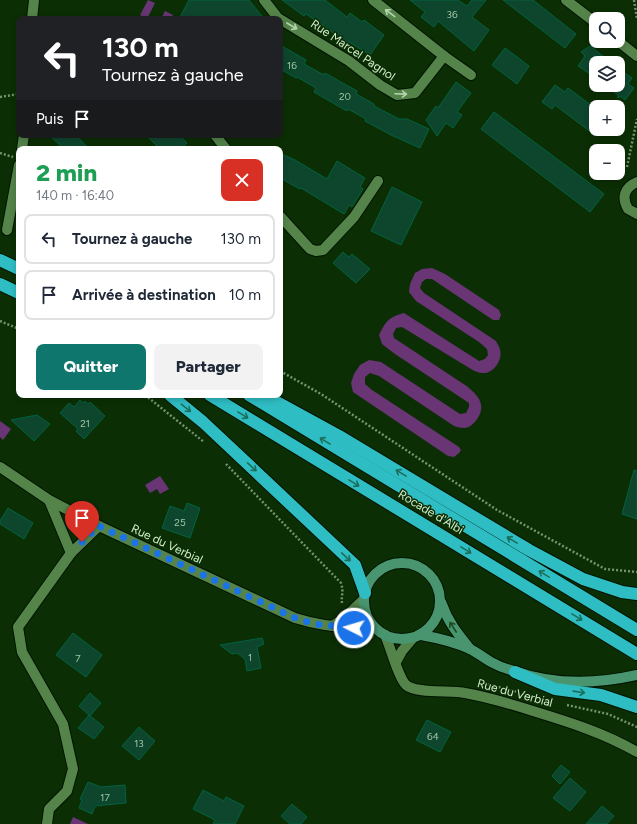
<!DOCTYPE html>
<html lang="fr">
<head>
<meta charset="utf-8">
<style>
	body { margin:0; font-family:Figtree,sans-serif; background:#f2f2f3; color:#1f2937; height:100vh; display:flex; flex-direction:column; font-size:15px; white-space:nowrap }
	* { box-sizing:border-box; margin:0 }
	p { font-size:13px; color:#747a83 }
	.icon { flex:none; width:22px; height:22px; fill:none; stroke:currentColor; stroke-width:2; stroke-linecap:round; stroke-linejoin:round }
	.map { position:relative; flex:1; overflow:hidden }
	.drawer { position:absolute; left:16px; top:146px; width:267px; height:252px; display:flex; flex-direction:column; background:#fff; border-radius:8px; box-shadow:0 2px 6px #0003 }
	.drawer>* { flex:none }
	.banner { position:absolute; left:16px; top:16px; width:267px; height:122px; border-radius:8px; box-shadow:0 2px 6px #0003; background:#202124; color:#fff; overflow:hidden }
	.controls { position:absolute; left:589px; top:12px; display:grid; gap:8px }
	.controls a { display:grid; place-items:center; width:36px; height:36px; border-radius:8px; background:#fff; box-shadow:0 2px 6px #0003; font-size:20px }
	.pin { position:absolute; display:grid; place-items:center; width:34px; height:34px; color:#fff; margin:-41px -17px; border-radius:50% 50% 50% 0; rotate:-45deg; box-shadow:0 0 4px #0007 }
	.pin .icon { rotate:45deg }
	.me { position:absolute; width:44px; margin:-22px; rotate:275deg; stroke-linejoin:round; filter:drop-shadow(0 0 3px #0008) }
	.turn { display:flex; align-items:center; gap:14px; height:84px; padding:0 20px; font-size:18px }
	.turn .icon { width:52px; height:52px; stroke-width:2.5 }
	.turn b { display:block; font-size:28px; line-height:34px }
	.then { display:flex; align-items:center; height:38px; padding:0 20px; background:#0003; gap:8px; font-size:15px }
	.round { display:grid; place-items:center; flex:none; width:42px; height:42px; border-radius:8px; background:#f2f2f3 }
	.overview { display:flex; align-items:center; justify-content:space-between; height:68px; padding:0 20px }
	h1 { font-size:24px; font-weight:800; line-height:30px; color:#1e9e55 }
	.action { display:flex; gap:8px; margin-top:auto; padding:8px 20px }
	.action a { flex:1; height:46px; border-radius:8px; background:#0f766e; color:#fff; font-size:16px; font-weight:800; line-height:46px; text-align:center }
	.action a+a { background:#f2f2f3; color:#1f2937 }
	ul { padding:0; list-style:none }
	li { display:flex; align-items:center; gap:12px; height:50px; margin:0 8px 6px; padding:0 12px; border:2px solid #e0e1e3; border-radius:8px }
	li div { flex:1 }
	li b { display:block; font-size:15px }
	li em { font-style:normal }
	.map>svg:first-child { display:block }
	.water { fill:#693575 }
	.building { fill:#0e452d; stroke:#01633f }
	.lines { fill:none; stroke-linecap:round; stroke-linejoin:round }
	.street-casing { stroke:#011400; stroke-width:12 }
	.secondary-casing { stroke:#011400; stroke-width:12 }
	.highway-casing { stroke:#011400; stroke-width:14 }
	.path { stroke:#75936f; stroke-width:2.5; stroke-dasharray:2 2; stroke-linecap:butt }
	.street { stroke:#54844a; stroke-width:10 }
	.secondary { stroke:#49956f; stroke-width:10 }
	.highway { stroke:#2fbdc4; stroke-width:12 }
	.oneway { stroke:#b4d4ad }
	.oneway2 { stroke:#1b6e5a }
	.oneway3 { stroke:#1e4d24 }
	.route { stroke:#1a73e8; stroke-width:7; stroke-dasharray:0 12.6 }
	.labels { text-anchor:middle; stroke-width:3; stroke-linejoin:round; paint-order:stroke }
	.number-label { font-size:10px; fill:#a2c4a6 }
	.street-label { font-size:12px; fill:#d4eece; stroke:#0b2e04 }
</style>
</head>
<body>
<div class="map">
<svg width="637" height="824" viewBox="0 0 637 824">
	<rect width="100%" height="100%" fill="#0b2e04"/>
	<g class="water">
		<path d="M148,0L155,3L147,19L140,15Z"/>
		<path d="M165,11L173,15L171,19H161Z"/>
		<path d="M432,268L445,274L499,310L501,315L499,320H493L432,279H426L422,282L420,288L424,293L496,341C497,344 500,347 500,350C503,360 493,374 483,373C479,373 474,371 471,369L402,327L396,328L393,334L394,338L468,387C473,392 480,397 481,405C483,414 473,428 464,428C461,428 457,427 454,426L379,376L370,373L365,377V384L372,390L459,447L461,450L459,453L454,457L448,456L353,392L351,383L354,374L360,365L369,360L381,362L460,414L466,413L469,407V403L395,354L382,344L379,335C386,321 389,317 404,313L479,361L485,359L488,355L487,349L479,342L416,301L409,292L410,284L415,273L422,269Z"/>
		<path d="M0,421L11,429L3,440L0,437Z"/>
		<path d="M160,476L169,489L160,494L157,489L150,493L145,485Z"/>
		<path d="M73,817L88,824H70Z"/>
	</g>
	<g class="building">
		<path d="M189,0H249L264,19H179Z"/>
		<path d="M282,0H325L347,17L350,13L362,22L364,20L384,35L370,55L349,42L348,43L306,14L304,16Z"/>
		<path d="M410,0H458L467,6L472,0H486L472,17L489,30L474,51L438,21L434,27L421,17L425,12Z"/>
		<path d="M503,0H533L576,34L565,48Z"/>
		<path d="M280,45L306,60L304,64L324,75L325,73L357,91L356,94L374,104V106L399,119H407L429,129L420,148L391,135L365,121L366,119L348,109L347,111L331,102L314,92L316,88L297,77L296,78L280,69Z"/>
		<path d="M590,46L612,63H596V78L578,66L585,56L581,52Z"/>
		<path d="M505,48L529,66L517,84L492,65Z"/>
		<path d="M618,68L632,78L628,84L634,88L625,100L620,96L618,98V95L605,85H618Z"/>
		<path d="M456,82L471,93L457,112L462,115L453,128L446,123L437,136L426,120L436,106L438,108Z"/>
		<path d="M555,85L565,92L568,88L596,109V136L555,105L552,109L542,102Z"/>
		<path d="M494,112L604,194L590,212L481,129Z"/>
		<path d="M49,135H76L89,149H64Z"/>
		<path d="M146,135H178L187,143L181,149H160Z"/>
		<path d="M284,155L295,160L327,179L337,161L365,178L360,187L363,189L352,207L349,205L344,214L301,188L300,189L280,178V161Z"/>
		<path d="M392,187L422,202L401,245L371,231Z"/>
		<path d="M343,252L349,257L352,254L370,269L356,283L333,263Z"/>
		<path d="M80,400L83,403L85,401L88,404L90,402L105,416L84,439L76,431L78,429L60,413L69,403L74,407Z"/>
		<path d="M37,415L50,424L34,441L11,420Z"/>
		<path d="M634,470L637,471V519L622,514Z"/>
		<path d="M187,503L200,508L190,538L162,528L170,506L184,511Z"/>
		<path d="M8,508L33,523L24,539L0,524V521Z"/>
		<path d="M73,633L102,655L86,677L56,655Z"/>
		<path d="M262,638L264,644L257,647L261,668L247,671L245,659L237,653L232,654L220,645Z"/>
		<path d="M90,693L101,703L90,716L79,706Z"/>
		<path d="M89,715L104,727L94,739L78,728Z"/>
		<path d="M427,720L451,732L440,752L416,740Z"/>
		<path d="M139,727L155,741L139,760L122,746Z"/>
		<path d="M561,765L570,772L560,784L552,776Z"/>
		<path d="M570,778L586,792L570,811L553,798Z"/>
		<path d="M88,782L101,787L125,785L126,803L95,806L92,814L79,808L82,800L80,799Z"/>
		<path d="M203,790L224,801L226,797L244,806L235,824H213L215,820L193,809Z"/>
		<path d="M292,804L307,817L301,824H290L281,816Z"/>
		<path d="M602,806L614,816L607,824H586Z"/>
	</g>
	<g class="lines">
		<defs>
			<g id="street">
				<path d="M264,0L278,18L349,61L380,85L397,95L415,93L444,56L373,0"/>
				<path d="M566,0L596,23"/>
				<path d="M32,19L34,0"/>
				<path d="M618,41L637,56"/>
				<path d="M444,56L471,75"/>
				<path d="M215,135L226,149"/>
				<path d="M22,149L24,135"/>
				<path d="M637,182C625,187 621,197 628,209L637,214"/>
				<path d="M280,216L310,249L316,251L323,250L354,217L378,181"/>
				<path d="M7,230L19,165"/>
				<path d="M0,467L49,500L99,526L295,618C314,624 333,627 352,627C360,628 367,627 375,628"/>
				<path d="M49,500L71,553"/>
				<path d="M332,626L343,619L364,599"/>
				<path d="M385,635C390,646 399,679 406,685C416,694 451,690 465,693C488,697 511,704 533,711C569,722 604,733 637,752"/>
				<path d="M396,662L402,651L413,638"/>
				<path d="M47,824L49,809L67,791L73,769L63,724L22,652L18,627L71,553L99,526"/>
			</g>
			<g id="secondary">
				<circle cx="402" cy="601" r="38"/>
				<path d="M441,602C448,622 457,633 470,649"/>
				<path d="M421,635C438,638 455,642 470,649C478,653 484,658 491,662C498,666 506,669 514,671C553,685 597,684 637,675"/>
			</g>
			<g id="highway">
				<path d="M0,260L19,269"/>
				<path d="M0,284L19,293"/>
				<path d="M170,395L203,422L355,565L365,593"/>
				<path d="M210,395L637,654"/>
				<path d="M249,395L637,630"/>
				<path d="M264,395L339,436L529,550L583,579L622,592L637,594"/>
				<path d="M515,672L555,689L601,695L637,707"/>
			</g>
		</defs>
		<use href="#street" class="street-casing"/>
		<use href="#secondary" class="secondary-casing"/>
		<use href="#highway" class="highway-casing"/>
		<g class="path">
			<path d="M634,0L637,19"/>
			<path d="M0,97L19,94"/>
			<path d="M0,153L13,157"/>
			<path d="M627,167L637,119"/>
			<path d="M0,321L19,329"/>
			<path d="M280,371L321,394L497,510L605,569L637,572"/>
			<path d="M145,395L204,442"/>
			<path d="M226,464L341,583C344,593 341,595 342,603"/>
			<path d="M487,684L540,698"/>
			<path d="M567,705L608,714L637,727"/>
		</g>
		<use href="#street" class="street"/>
		<use href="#secondary" class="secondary"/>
		<use href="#highway" class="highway"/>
	</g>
	<defs><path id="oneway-shaft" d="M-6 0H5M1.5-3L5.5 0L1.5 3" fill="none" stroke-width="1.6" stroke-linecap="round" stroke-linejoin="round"/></defs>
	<g class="oneway">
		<use href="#oneway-shaft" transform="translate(390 13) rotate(-143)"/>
		<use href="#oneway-shaft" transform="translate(292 26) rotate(30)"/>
		<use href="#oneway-shaft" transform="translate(401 94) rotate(2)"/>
	</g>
	<g class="oneway2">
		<use href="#oneway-shaft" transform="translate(186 408) rotate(39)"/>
		<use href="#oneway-shaft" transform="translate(243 415) rotate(31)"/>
		<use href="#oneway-shaft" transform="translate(325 441) rotate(-149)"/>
		<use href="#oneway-shaft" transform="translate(252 467) rotate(43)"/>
		<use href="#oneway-shaft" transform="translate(401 473) rotate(-149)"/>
		<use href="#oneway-shaft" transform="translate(354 483) rotate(31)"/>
		<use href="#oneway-shaft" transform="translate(512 540) rotate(-149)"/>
		<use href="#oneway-shaft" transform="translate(466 550) rotate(31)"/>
		<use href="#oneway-shaft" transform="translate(346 557) rotate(43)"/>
		<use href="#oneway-shaft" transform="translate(544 574) rotate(-149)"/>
		<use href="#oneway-shaft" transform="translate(577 617) rotate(31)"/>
		<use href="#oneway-shaft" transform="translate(579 692) rotate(8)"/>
	</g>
	<use class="oneway3" href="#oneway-shaft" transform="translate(453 627) rotate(-123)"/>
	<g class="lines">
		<path class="route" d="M82,542L99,526L295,618L315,624L354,628"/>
	</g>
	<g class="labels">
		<g class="number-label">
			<text x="452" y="18">36</text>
			<text x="292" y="69">16</text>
			<text x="345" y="100">20</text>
			<text x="85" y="427">21</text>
			<text x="180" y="526">25</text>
			<text x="250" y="661">1</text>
			<text x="78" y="662">7</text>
			<text x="433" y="740">64</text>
			<text x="139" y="747">13</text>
			<text x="105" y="801">17</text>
		</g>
		<g class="street-label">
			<text transform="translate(353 50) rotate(34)" y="4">Rue Marcel Pagnol</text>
			<text transform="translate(431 512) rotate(31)" y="4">Rocade d'Albi</text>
			<text transform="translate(167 544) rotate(25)" y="4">Rue du Verbial</text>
			<text transform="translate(515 693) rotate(15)" y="4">Rue du Verbial</text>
		</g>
	</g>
</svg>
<div class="controls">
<a><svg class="icon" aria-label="search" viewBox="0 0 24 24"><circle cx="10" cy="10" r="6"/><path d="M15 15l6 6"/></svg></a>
<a><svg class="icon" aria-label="layers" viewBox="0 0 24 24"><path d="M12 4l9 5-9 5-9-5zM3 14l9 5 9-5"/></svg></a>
<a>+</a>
<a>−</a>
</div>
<div class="pin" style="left:82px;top:542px;background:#d93025"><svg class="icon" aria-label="arrive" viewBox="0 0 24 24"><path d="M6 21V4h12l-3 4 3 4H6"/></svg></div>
<svg class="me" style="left:354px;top:628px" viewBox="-20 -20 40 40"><circle r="17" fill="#1a73e8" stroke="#fff" stroke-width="3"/><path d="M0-11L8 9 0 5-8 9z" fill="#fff"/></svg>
<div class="banner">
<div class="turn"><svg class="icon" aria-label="left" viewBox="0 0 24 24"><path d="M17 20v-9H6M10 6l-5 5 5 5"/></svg><div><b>130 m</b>Tournez à gauche</div></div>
<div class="then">Puis<svg class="icon" aria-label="arrive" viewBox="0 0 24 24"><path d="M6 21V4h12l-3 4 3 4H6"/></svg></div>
</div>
<section class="drawer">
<div class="overview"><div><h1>2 min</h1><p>140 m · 16:40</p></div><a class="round" style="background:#d93025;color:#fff"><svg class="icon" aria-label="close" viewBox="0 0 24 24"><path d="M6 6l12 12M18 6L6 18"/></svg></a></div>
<ul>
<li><svg class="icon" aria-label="left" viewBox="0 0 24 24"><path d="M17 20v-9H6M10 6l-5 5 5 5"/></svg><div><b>Tournez à gauche</b></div><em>130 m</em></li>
<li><svg class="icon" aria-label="arrive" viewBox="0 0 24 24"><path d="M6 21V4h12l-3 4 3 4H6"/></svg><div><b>Arrivée à destination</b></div><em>10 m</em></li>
</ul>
<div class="action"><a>Quitter</a><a>Partager</a></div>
</section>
</div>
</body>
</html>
